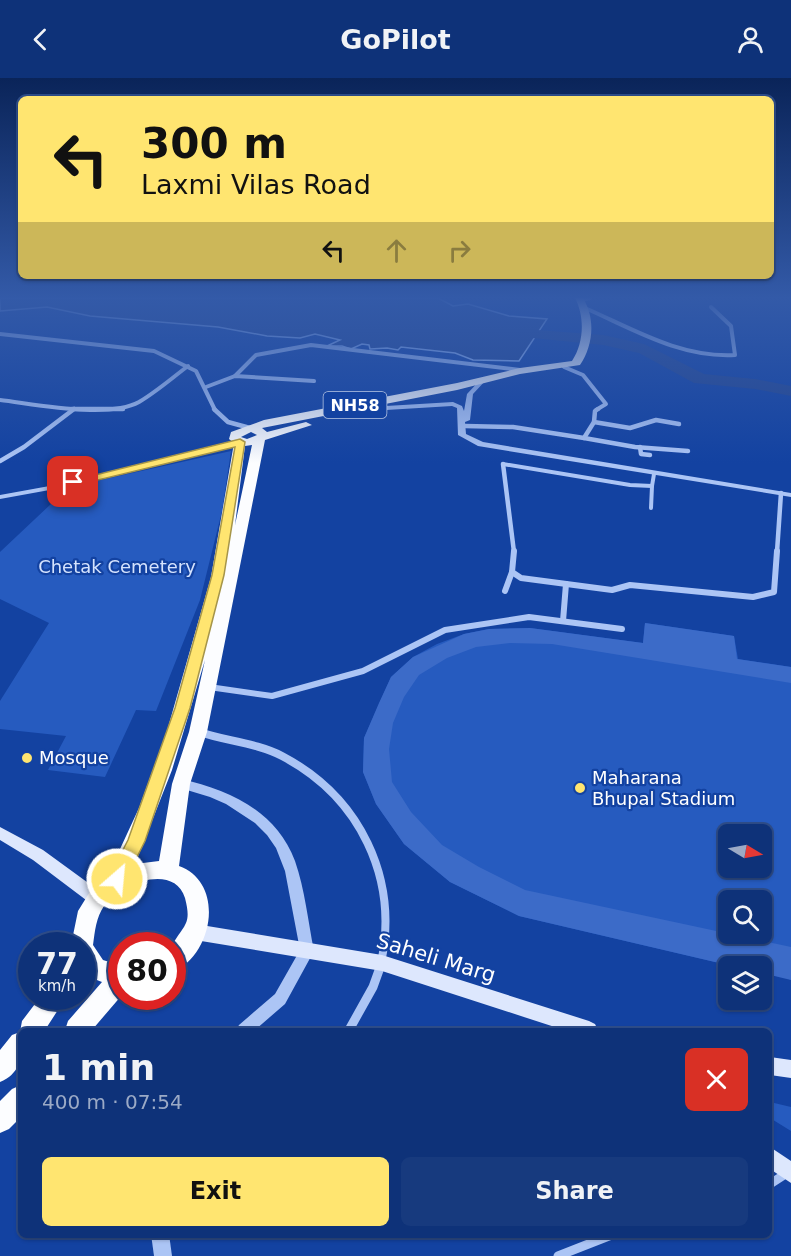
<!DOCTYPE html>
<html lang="en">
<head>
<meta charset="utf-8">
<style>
	body { margin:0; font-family:"DejaVu Sans",sans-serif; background:#173a7e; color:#f1f3f6; height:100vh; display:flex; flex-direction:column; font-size:22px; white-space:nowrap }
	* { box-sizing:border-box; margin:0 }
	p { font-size:20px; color:#9baac6 }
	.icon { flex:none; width:33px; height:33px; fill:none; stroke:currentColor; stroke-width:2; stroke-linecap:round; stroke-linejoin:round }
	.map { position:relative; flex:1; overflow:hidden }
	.drawer { position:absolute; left:18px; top:950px; width:754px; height:210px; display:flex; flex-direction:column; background:#0e3279; border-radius:9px; box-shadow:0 2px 4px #0004,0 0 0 2px #2e4d8a }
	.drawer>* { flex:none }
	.banner { position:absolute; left:18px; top:18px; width:756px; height:183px; border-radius:9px; box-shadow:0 2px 4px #0004,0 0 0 2px #2e4d8a; background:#ffe570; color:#111; overflow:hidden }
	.needle { width:39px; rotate:100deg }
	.controls { position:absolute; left:718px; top:746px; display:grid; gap:12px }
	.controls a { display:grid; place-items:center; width:54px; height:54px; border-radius:9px; background:#0e3279; box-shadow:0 2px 4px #0004,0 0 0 2px #2e4d8a; font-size:30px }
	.speed { position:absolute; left:18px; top:854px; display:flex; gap:12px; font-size:30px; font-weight:700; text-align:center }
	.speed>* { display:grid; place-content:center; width:78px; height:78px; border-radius:50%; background:#0e3279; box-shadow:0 2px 4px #0004,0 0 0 2px #2e4d8a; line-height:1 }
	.speed small { font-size:15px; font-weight:400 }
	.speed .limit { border:9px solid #d22; background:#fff; color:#111 }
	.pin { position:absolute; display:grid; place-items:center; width:51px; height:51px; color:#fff; margin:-26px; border-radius:12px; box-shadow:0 3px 9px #0006 }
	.me { position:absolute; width:66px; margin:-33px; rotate:27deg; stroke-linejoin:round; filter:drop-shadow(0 0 4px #0008) }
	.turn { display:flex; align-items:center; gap:21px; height:126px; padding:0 24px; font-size:27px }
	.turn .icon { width:78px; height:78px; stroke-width:2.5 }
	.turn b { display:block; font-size:42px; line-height:51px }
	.lanes { display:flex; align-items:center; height:57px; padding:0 24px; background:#0003; justify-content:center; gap:30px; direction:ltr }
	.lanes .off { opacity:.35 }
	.round { display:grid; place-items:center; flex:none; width:63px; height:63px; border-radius:9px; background:#173a7e }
	.headline { display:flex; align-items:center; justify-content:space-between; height:102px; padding:0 24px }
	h1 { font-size:36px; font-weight:800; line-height:45px }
	.action { display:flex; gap:12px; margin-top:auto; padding:12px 24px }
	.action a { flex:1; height:69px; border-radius:9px; background:#ffe570; color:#111; font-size:24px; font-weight:800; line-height:69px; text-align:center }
	.action a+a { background:#173a7e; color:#f1f3f6 }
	header { display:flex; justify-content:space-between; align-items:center; height:78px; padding:0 24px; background:#0e3279; font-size:27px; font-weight:800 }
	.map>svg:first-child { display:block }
	.green { fill:#265bbf; fill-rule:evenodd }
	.water { fill:#24468f; stroke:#9fbff7; stroke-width:1.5 }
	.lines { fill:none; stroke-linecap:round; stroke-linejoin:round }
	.river { fill:#24468f; fill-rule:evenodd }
	.building { fill:#3c6bc8 }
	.service { stroke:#acc5f5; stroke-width:4 }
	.minor-far4 { stroke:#acc5f5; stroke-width:4 }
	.minor-far3 { stroke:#acc5f5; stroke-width:4.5 }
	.minor-far2 { stroke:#acc5f5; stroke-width:6 }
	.minor-far1 { stroke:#acc5f5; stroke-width:8 }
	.minor { stroke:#acc5f5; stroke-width:9 }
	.tertiary { fill:#acc5f5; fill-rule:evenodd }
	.secondary { fill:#dde7fd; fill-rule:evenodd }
	.trunk { fill:#fcfdff; fill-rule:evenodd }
	.route { fill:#ffe570; stroke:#a69549; stroke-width:1.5 }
	.poi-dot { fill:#ffe570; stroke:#1342a1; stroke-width:2 }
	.labels { text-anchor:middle; stroke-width:4.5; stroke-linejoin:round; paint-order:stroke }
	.shield { fill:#1342a1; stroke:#b8c6e3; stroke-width:1.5 }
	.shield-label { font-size:16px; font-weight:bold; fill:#fff }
	.park-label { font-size:18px; fill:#d5e3fe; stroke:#1342a1 }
	.poi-label { font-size:18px; fill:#fff; stroke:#1342a1; text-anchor:start }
	.near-street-label { font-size:21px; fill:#fff; stroke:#1342a1 }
</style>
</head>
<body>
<header><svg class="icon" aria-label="back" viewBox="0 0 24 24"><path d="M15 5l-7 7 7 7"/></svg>GoPilot<svg class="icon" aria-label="person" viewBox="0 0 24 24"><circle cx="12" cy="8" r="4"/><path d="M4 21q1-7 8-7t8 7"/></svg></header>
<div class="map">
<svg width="791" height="1178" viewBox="0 0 791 1178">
	<rect width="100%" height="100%" fill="#1342a1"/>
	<g class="green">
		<path d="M231,373L222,433L200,522L156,633L136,632L105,699L48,692L66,658L0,651V623L49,545L0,521V474L52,425L47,414Z"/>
		<path d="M645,545L734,558L738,581L791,589V902L762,888H732L519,838L450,804L404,766L376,726L363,694L364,660L391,599L413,579L437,566L464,556L489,551L530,550L643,565ZM729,756H762V789H729ZM729,822H762V855H729Z"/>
		<path d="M770,1024L791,1029V1053L770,1040Z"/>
	</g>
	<path class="water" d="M0,220H438L453,228L468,226L509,238L547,241L519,283L473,282L455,275L401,269L398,272L387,270L370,271L369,267L362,266L351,271L342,268H327L340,262L315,256L300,260L267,258L218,249L90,238L47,229L0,233Z"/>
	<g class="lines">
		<path class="river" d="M537,252L603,257L644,266L704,296L755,301L791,308V318L755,311L694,305L639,275L603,267L532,260L529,257L532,254Z"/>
	</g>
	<path class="building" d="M645,545L734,558L737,581L791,589V605L552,566L510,565L476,569L447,580L419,597L404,619L393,645L389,671L392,704L411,734L442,767L479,789L525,812L791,869V902L762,895V888H732L519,838L450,804L404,766L376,726L363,694L364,660L379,625L391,599L413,579L464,556L489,551L530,550L643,565Z"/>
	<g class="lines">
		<g class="service">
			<path d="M503,386L630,407L652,408L654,396"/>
			<path d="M651,430L652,408"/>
		</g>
		<g class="minor-far4">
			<path d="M582,222L590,220"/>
			<path d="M585,230C633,251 680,280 735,277L731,248L711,229"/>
			<path d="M0,256L154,273L196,293L215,332"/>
			<path d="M564,289L583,297L606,326L596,332"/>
			<path d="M235,298L256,277L311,267L520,292"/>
			<path d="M206,309L235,298L314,303"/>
			<path d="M0,322C35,326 108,341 139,324C156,314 172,300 188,288"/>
		</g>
		<g class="minor-far3">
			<path d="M72,331H123"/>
			<path d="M214,331L228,344L250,350"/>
			<path d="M594,344L630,350L656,342L679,346"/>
			<path d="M465,348L513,349L584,360L594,344L595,333L598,331"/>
			<path d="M584,360L635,369L688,373"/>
			<path d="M640,369L641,376L650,377"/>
			<path d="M0,383L24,369L74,331"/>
			<path d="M503,386L514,474"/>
			<path d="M777,474L781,415"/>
		</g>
		<g class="minor-far2">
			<path d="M514,473L512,494L521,500L612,512L630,507L753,519L774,514L777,473"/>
			<path d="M505,513L512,494"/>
			<path d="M563,543L566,506"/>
			<path d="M209,609L272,618L363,593L445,552L529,539L622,551"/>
			<path d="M199,654L201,655"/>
		</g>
		<path class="minor-far1" d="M199,654C226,663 257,665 282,678C360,719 399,800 381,885"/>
		<g class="minor">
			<path d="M349,952L373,909L382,884"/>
			<path d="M770,1106L787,1095"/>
			<path d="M558,1178L614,1156"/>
		</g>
		<g class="tertiary">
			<path d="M481,301L486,302L473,316L470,342L465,344L466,356L483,364L791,415V419L478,368L458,357L457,330L452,328L386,332L383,330L386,328L453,324L462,328L464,333L467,316Z"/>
			<path d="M240,362L244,364L243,366L55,411L0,421V417L55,407Z"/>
			<path d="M181,701C230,712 276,733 295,783C305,812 308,843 314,873L285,926L255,952H236L239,947L275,916L300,872L285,793L276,770L267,757L255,745L226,726L210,719L177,709L175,706L177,703Z"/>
			<path d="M151,1156H169L172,1178H154Z"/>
		</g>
		<g class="secondary">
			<path d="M0,749L43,772L102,815L104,820L102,825L96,827L90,825L33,782L0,762Z"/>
			<path d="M195,846L382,877L589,943L595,946L598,952H564L382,893L195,862L189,859L187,854L189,849Z"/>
			<path d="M770,979L791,982V1000L770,997Z"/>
			<path d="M770,1069L791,1083V1105L770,1091Z"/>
		</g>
		<g class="trunk">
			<path d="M575,220H583C596,241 593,268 580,287L520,296L457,312L262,350L267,354L306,344L312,347L265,362L207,654L190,706L179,788C226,805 213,878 172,894C172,886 170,873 173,866C184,846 192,847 185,820C174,784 119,806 104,828C96,840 95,852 93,867L103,882L122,888V917L92,952H65L68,943L102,904C79,895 82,890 82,867H71L78,833L91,812L108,797L139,730L167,653L211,499L234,365L229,361L231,354L264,342L457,305L520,290L572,283C584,265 585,239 575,220ZM251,354L257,357L247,361L241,359ZM252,367L235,447L245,368ZM205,582L189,654L172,706L159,783L135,786L172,692Z"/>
			<path d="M41,918H67L45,952H21C21,975 24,994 0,1004V972L12,957L20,954L22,943Z"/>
			<path d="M21,1007V1039L9,1051L0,1055V1023L12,1011Z"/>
		</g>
	</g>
	<linearGradient id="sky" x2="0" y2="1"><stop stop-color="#0a2459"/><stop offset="0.57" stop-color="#335aa8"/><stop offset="1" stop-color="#335aa8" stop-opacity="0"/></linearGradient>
	<rect width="791" height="385" fill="url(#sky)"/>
	<path class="route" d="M240,361L245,364L224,497L190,630L145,763L123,807L117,809L111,807L108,801L128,762L175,630L212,497L235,369L73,408L67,404Z"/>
	<g class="poi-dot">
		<circle cx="27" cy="680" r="6"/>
		<circle cx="580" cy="710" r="6"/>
	</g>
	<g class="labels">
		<rect class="shield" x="323.5" y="314" width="63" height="26" rx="4.5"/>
		<g class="shield-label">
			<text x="355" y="333">NH58</text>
		</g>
		<g class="park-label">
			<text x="117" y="495">Chetak Cemetery</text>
		</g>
		<g class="poi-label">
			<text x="39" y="686">Mosque</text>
			<text x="592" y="706">Maharana<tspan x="592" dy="21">Bhupal Stadium</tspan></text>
		</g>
		<g class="near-street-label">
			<text transform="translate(436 880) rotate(17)" y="7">Saheli Marg</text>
		</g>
	</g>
</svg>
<div class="controls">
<a><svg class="needle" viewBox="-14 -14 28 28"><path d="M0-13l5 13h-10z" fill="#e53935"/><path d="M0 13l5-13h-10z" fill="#9baac6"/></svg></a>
<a><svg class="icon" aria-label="search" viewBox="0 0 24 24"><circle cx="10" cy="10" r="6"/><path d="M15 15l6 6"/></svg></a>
<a><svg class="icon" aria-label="layers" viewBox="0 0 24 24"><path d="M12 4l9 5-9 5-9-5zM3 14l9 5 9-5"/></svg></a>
</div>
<div class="speed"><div>77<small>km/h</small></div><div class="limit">80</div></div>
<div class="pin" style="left:73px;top:404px;background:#d93025"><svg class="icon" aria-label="arrive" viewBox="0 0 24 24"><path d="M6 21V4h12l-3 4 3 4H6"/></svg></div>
<svg class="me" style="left:117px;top:801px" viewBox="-20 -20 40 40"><circle r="17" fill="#ffe570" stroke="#fff" stroke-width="3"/><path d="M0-11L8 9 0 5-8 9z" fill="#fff"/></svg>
<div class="banner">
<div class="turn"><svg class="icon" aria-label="left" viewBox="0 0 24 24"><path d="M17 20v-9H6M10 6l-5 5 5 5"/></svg><div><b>300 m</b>Laxmi Vilas Road</div></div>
<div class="lanes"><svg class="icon" aria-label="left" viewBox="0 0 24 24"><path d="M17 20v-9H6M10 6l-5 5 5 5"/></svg><svg class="icon off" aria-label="ahead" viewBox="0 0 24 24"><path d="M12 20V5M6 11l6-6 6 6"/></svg><svg class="icon off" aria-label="right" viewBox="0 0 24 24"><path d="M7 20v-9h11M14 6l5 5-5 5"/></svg></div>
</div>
<section class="drawer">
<div class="headline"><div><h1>1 min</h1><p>400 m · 07:54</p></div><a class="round" style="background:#d93025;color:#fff"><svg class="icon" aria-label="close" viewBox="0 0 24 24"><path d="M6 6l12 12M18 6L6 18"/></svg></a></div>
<div class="action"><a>Exit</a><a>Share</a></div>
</section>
</div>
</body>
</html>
